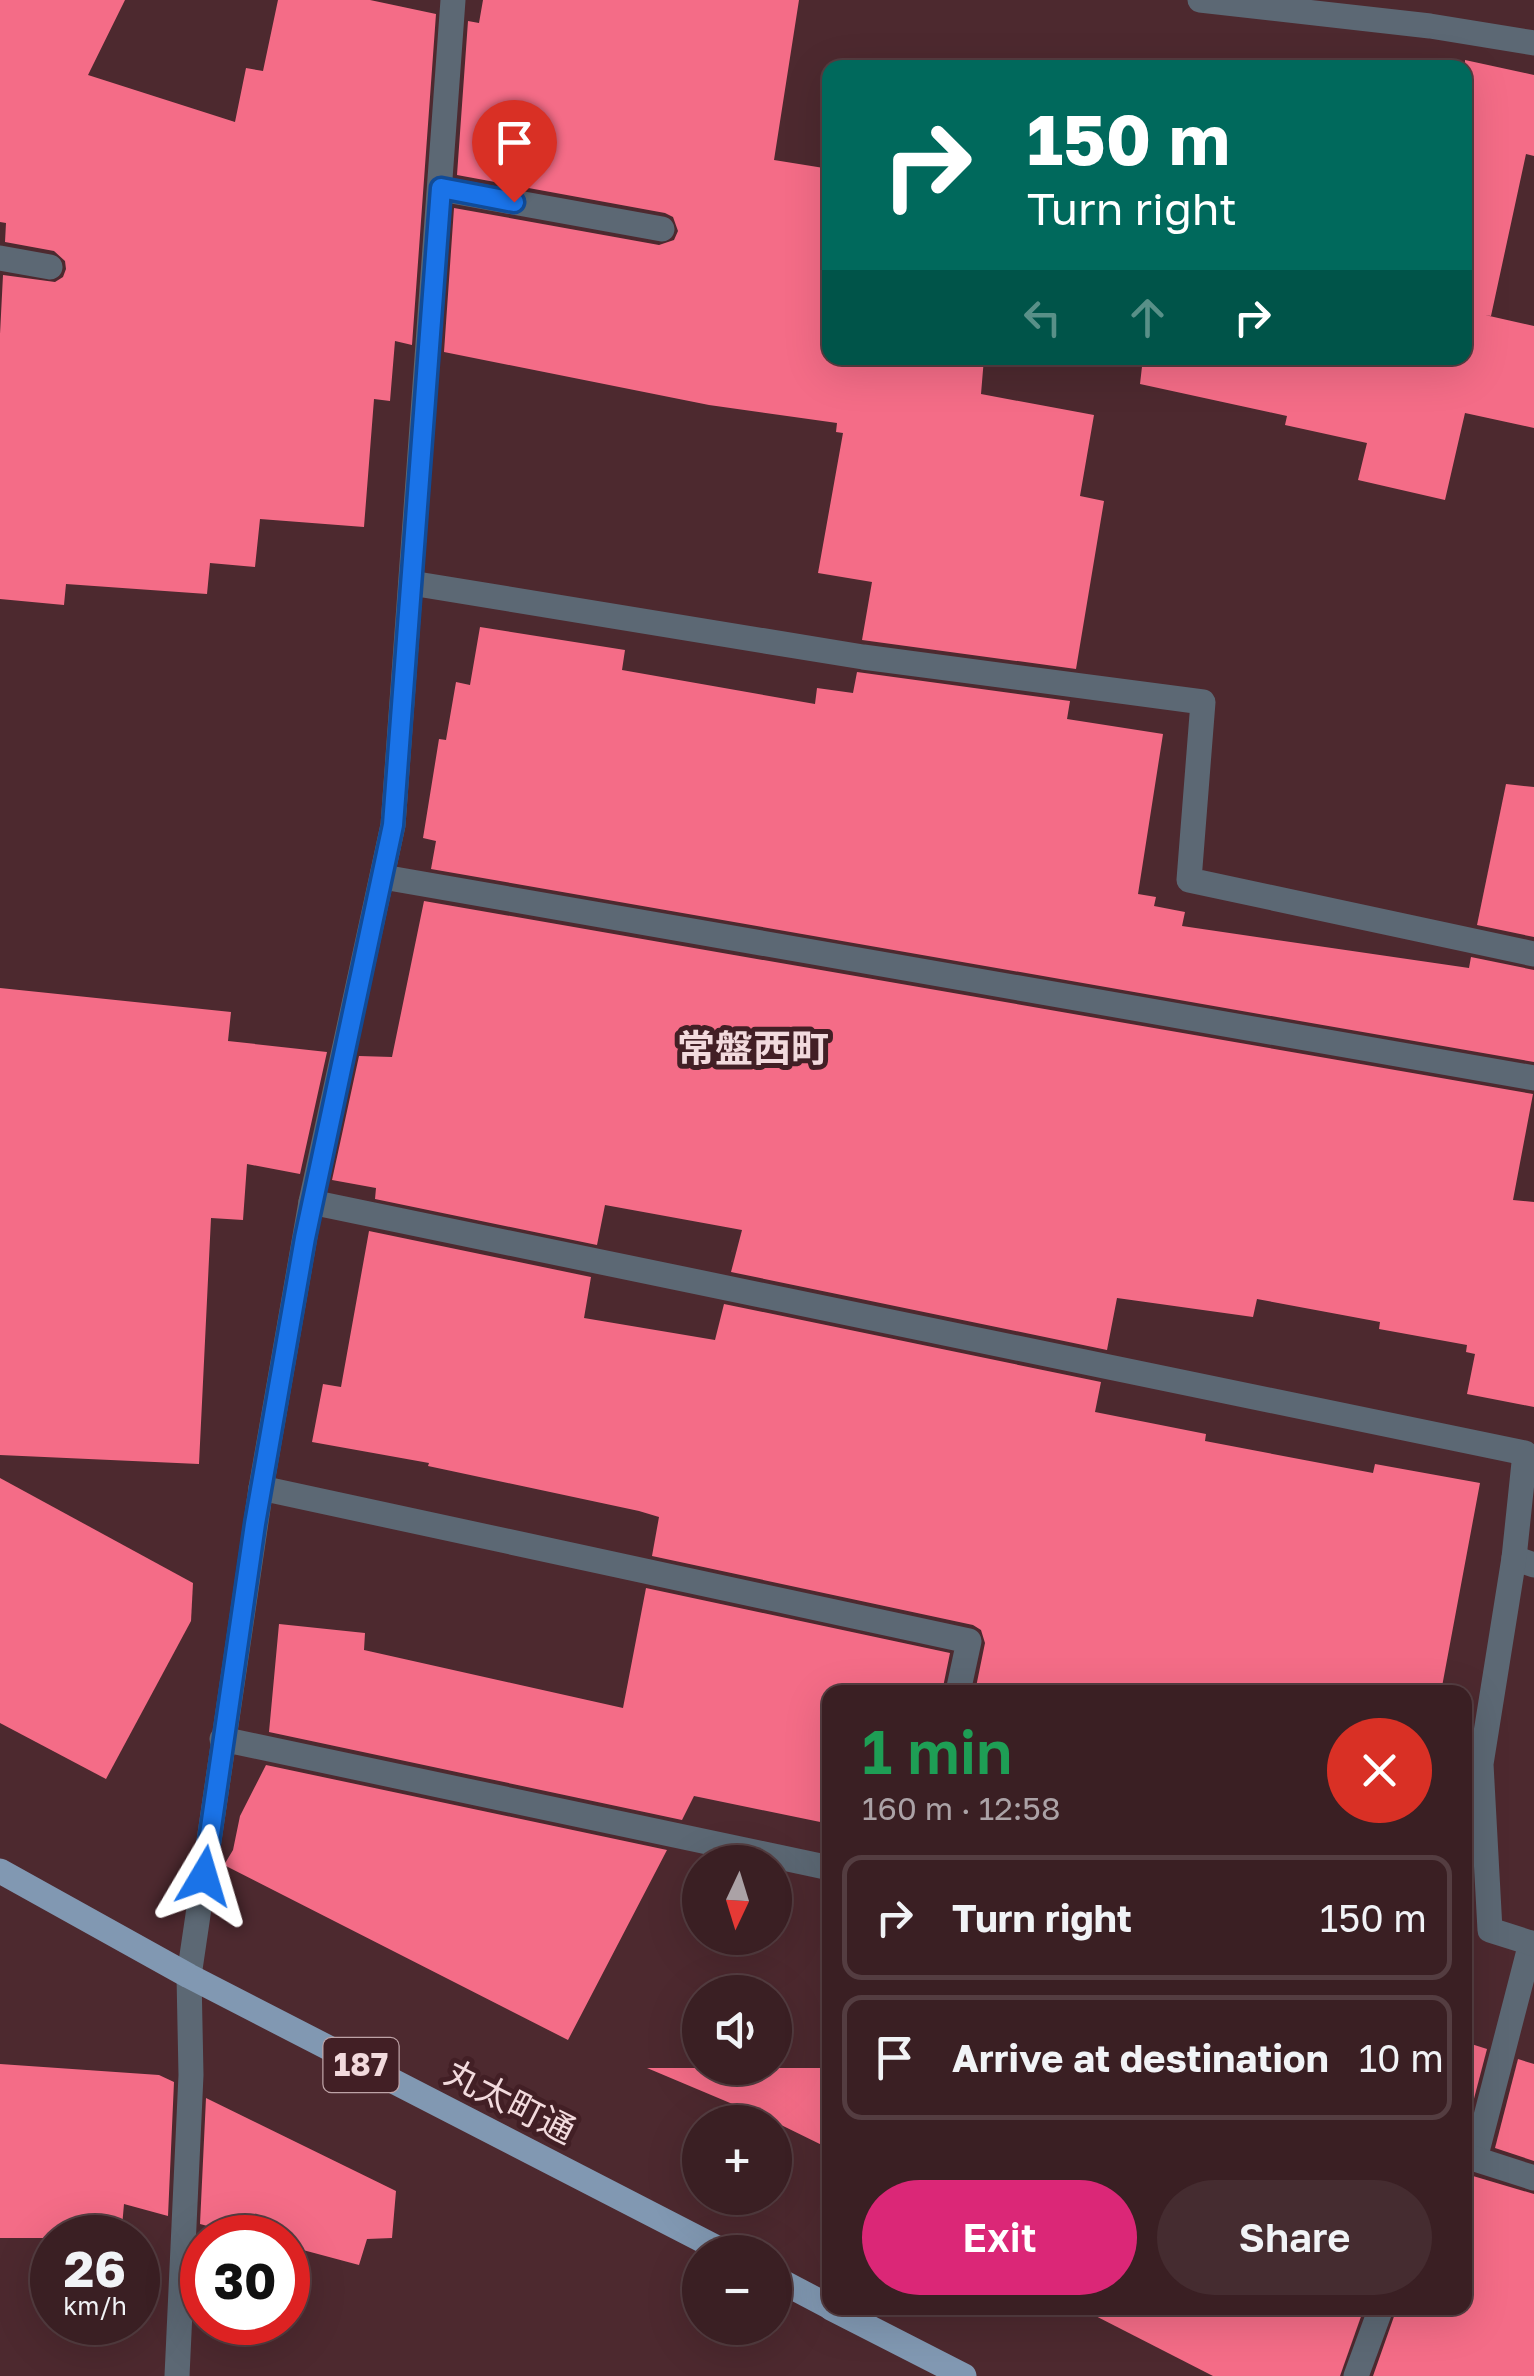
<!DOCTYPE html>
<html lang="en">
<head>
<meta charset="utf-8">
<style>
	body { margin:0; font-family:"Golos Text","Noto Sans JP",sans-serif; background:#452c30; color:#f1f3f6; height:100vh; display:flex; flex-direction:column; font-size:38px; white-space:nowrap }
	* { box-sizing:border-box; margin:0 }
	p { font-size:32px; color:#aba2a6 }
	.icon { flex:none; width:55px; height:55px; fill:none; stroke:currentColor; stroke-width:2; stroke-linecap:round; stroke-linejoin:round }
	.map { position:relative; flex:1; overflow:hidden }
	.details { position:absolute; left:822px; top:1685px; width:650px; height:630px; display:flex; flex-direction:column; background:#3a1f23; border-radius:20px; box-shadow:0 10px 40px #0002,0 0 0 2px #543d41 }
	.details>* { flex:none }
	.top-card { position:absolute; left:822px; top:60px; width:650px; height:305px; border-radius:20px; box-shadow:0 10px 40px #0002,0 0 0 2px #543d41; background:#00695c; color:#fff; overflow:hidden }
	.needle { width:65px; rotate:184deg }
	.tools { position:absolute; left:682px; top:1845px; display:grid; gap:20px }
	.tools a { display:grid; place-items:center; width:110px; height:110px; border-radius:50%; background:#3a1f23; box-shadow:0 10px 40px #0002,0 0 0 2px #543d41; font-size:50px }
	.speed { position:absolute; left:30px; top:2215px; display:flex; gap:20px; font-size:50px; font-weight:700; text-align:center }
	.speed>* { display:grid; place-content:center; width:130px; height:130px; border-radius:50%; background:#3a1f23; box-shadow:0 10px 40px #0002,0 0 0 2px #543d41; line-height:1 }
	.speed small { font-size:25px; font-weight:400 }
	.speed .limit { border:15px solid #d22; background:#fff; color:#111 }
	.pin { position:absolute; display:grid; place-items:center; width:85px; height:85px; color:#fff; margin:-102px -42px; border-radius:50% 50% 50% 0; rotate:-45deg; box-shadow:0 0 10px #0007 }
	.pin .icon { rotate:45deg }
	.me { position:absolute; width:110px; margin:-55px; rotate:7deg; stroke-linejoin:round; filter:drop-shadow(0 0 8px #0008) }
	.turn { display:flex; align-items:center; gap:35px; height:210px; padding:0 40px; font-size:45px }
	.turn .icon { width:130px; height:130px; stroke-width:2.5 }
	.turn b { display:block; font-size:70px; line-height:85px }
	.lanes { display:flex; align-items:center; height:95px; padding:0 40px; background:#0003; justify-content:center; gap:50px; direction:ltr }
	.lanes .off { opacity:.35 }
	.round { display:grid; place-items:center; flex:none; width:105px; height:105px; border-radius:52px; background:#452c30 }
	.headline { display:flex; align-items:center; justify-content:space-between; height:170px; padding:0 40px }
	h1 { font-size:60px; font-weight:600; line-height:75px; color:#1e9e55 }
	.cta { display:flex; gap:20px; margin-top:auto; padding:20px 40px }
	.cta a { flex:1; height:115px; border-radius:60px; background:#db2777; color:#fff; font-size:40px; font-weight:600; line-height:115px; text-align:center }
	.cta a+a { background:#452c30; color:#f1f3f6 }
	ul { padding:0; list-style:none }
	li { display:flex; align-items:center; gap:30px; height:125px; margin:0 20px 15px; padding:0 20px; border:5px solid #543d41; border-radius:20px }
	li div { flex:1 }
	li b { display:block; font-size:38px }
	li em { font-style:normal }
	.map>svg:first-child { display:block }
	.building { fill:#f46c87 }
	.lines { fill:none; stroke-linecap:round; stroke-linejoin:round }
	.service { stroke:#5c6874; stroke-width:25 }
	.minor { stroke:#5c6874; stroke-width:25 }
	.primary { stroke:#8198b2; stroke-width:25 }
	.route-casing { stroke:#114b97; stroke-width:25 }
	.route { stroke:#1a73e8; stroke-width:18 }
	.labels { text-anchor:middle; stroke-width:10; stroke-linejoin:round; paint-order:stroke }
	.shield { fill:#421f25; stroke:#bda2a6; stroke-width:2.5 }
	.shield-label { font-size:32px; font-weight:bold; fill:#f2dadd }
	.street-label { font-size:35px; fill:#f2dadd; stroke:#421f25 }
	.neighbourhood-label { font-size:38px; font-weight:bold; fill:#f2dadd; stroke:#421f25 }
</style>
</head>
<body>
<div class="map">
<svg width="1534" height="2376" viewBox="0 0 1534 2376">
	<rect width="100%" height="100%" fill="#4d292f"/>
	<g class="building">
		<path d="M0,0H125L88,75L235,122L246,68L263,71L278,0H370L436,14L412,345L395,341L390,401L374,399L364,527L260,519L255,567L210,563L207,594L66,584L64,605L0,599V334L3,275L55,282L63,277L66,269L65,261L54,251L5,242L6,223L0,222Z"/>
		<path d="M483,0H799L774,160L830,169V358H984L981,394L1094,415L1080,496L1104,501L1076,669L862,640L872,582L818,573L843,433L836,432L837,423L709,405L444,352L454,208L659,245L674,240L678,231L673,217L665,213L457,175L468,21L479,23Z"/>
		<path d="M1465,60L1534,75V156L1526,154L1491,316L1485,315L1534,326V428L1465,413L1445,500L1358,480L1367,443L1285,425L1287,416L1140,384L1143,358H1465Z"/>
		<path d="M480,627L625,650L622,670L815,704L817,688L853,693L857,672L1070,701L1067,719L1163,734L1138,894L1156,897L1154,906L1185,912L1182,926L1469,968L1471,957L1534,970V1062L431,869L436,841L423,838L439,739L446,740L456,682L470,685Z"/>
		<path d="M1506,784L1534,787V937L1477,925Z"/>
		<path d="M424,901L1533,1094L1513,1200L1534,1202V1407L1467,1394L1475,1354L1466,1352L1467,1345L1379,1329L1380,1322L1257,1299L1253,1317L1117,1298L1107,1350L731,1272L742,1230L605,1205L597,1245L375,1199L376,1188L332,1180L359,1056L392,1057Z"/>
		<path d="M0,988L231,1012L228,1041L327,1052L300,1174L247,1164L243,1220L211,1218L199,1464L0,1455Z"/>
		<path d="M369,1231L591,1277L584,1318L715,1340L724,1304L1101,1382L1095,1412L1206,1434L1205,1441L1373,1473L1375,1464L1480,1483L1441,1692H975L985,1643L981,1630L973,1625L652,1556L659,1517L639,1511L428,1466L429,1463L312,1442L323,1384L341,1387Z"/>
		<path d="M0,1478L193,1583L191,1621L106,1779L0,1723Z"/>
		<path d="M646,1588L950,1653L942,1692H830V1824L694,1796L682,1820L269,1732L279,1624L365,1633L364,1650L623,1708Z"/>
		<path d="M266,1765L667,1850L568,2040L224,1865L233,1850L240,1816Z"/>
		<path d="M1465,2042L1487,2049L1465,2133Z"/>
		<path d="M1518,2059L1534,2064V2161L1495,2148Z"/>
		<path d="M0,2064L159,2075L174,2082L168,2216L124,2204L121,2238H0Z"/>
		<path d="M647,2068H830V2149L775,2122Z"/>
		<path d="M206,2098L396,2191L392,2238L367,2239L359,2265L288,2246V2238H253L200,2224Z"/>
		<path d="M1465,2176H1473L1534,2194V2376H1373L1397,2308H1465Z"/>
		<path d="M1080,2308H1364L1340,2376H1213Z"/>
	</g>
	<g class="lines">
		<g class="service">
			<path d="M441,189L662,229"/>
			<path d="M411,583L863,657L1203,702L1189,880L1534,954"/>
			<path d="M383,877L1534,1078"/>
			<path d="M261,1488L969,1641L958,1692"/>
			<path d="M1514,1558L1534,1565"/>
			<path d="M222,1739L830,1868"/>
			<path d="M1475,2159L1531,1943"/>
			<path d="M1465,2160L1475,2159L1534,2178"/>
			<path d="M1356,2376L1381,2308"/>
		</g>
		<g class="minor">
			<path d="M1200,0L1430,26L1534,43"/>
			<path d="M0,258L50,267"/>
			<path d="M311,1202L1525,1453L1514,1558L1481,1764L1490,1930L1534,1944"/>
			<path d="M177,2376L191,2075L189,1976L261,1488L311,1202L393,825L453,0"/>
		</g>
		<g class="primary">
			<path d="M0,1871L189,1976L725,2252"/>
			<path d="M775,2278L830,2307"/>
			<path d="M831,2308L964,2376"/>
		</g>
	</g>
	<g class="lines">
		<defs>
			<path id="route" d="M204,1876L255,1524L305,1238L393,825L441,188L514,202"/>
		</defs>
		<use href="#route" class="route-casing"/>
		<use href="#route" class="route"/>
	</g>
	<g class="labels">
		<rect class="shield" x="323.5" y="2038" width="75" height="54" rx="8"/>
		<g class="shield-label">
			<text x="361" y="2076">187</text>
		</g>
		<g class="street-label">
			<text transform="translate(510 2102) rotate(27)" y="12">丸太町通</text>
		</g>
		<g class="neighbourhood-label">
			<text x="753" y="1062">常盤西町</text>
		</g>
	</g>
</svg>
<div class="tools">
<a><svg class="needle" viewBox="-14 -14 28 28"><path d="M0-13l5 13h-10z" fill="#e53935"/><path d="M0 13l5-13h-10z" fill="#aba2a6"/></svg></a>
<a><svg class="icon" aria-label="sound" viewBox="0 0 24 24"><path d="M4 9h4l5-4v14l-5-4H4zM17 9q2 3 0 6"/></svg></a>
<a>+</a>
<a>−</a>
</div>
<div class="speed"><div>26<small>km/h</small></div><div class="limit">30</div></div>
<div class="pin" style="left:514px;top:202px;background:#d93025"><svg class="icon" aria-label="arrive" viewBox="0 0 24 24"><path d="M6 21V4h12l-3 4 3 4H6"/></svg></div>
<svg class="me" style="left:204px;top:1876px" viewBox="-20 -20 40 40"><path d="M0-17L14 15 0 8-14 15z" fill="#1a73e8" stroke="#fff" stroke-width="4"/></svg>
<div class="top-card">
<div class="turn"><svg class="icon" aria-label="right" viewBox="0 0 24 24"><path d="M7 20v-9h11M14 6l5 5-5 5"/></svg><div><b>150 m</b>Turn right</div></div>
<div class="lanes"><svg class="icon off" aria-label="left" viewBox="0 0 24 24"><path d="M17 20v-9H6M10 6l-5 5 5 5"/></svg><svg class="icon off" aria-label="ahead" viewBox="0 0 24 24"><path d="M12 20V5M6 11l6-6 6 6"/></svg><svg class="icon" aria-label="right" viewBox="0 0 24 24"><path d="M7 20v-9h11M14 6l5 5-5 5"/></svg></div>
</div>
<section class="details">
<div class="headline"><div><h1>1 min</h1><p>160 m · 12:58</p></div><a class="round" style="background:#d93025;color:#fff"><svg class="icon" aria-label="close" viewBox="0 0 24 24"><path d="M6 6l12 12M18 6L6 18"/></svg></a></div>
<ul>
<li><svg class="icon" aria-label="right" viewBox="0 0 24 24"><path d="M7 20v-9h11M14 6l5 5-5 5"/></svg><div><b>Turn right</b></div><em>150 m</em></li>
<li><svg class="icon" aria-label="arrive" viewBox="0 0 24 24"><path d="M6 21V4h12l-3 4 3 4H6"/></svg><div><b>Arrive at destination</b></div><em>10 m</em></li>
</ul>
<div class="cta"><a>Exit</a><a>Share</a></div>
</section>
</div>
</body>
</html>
